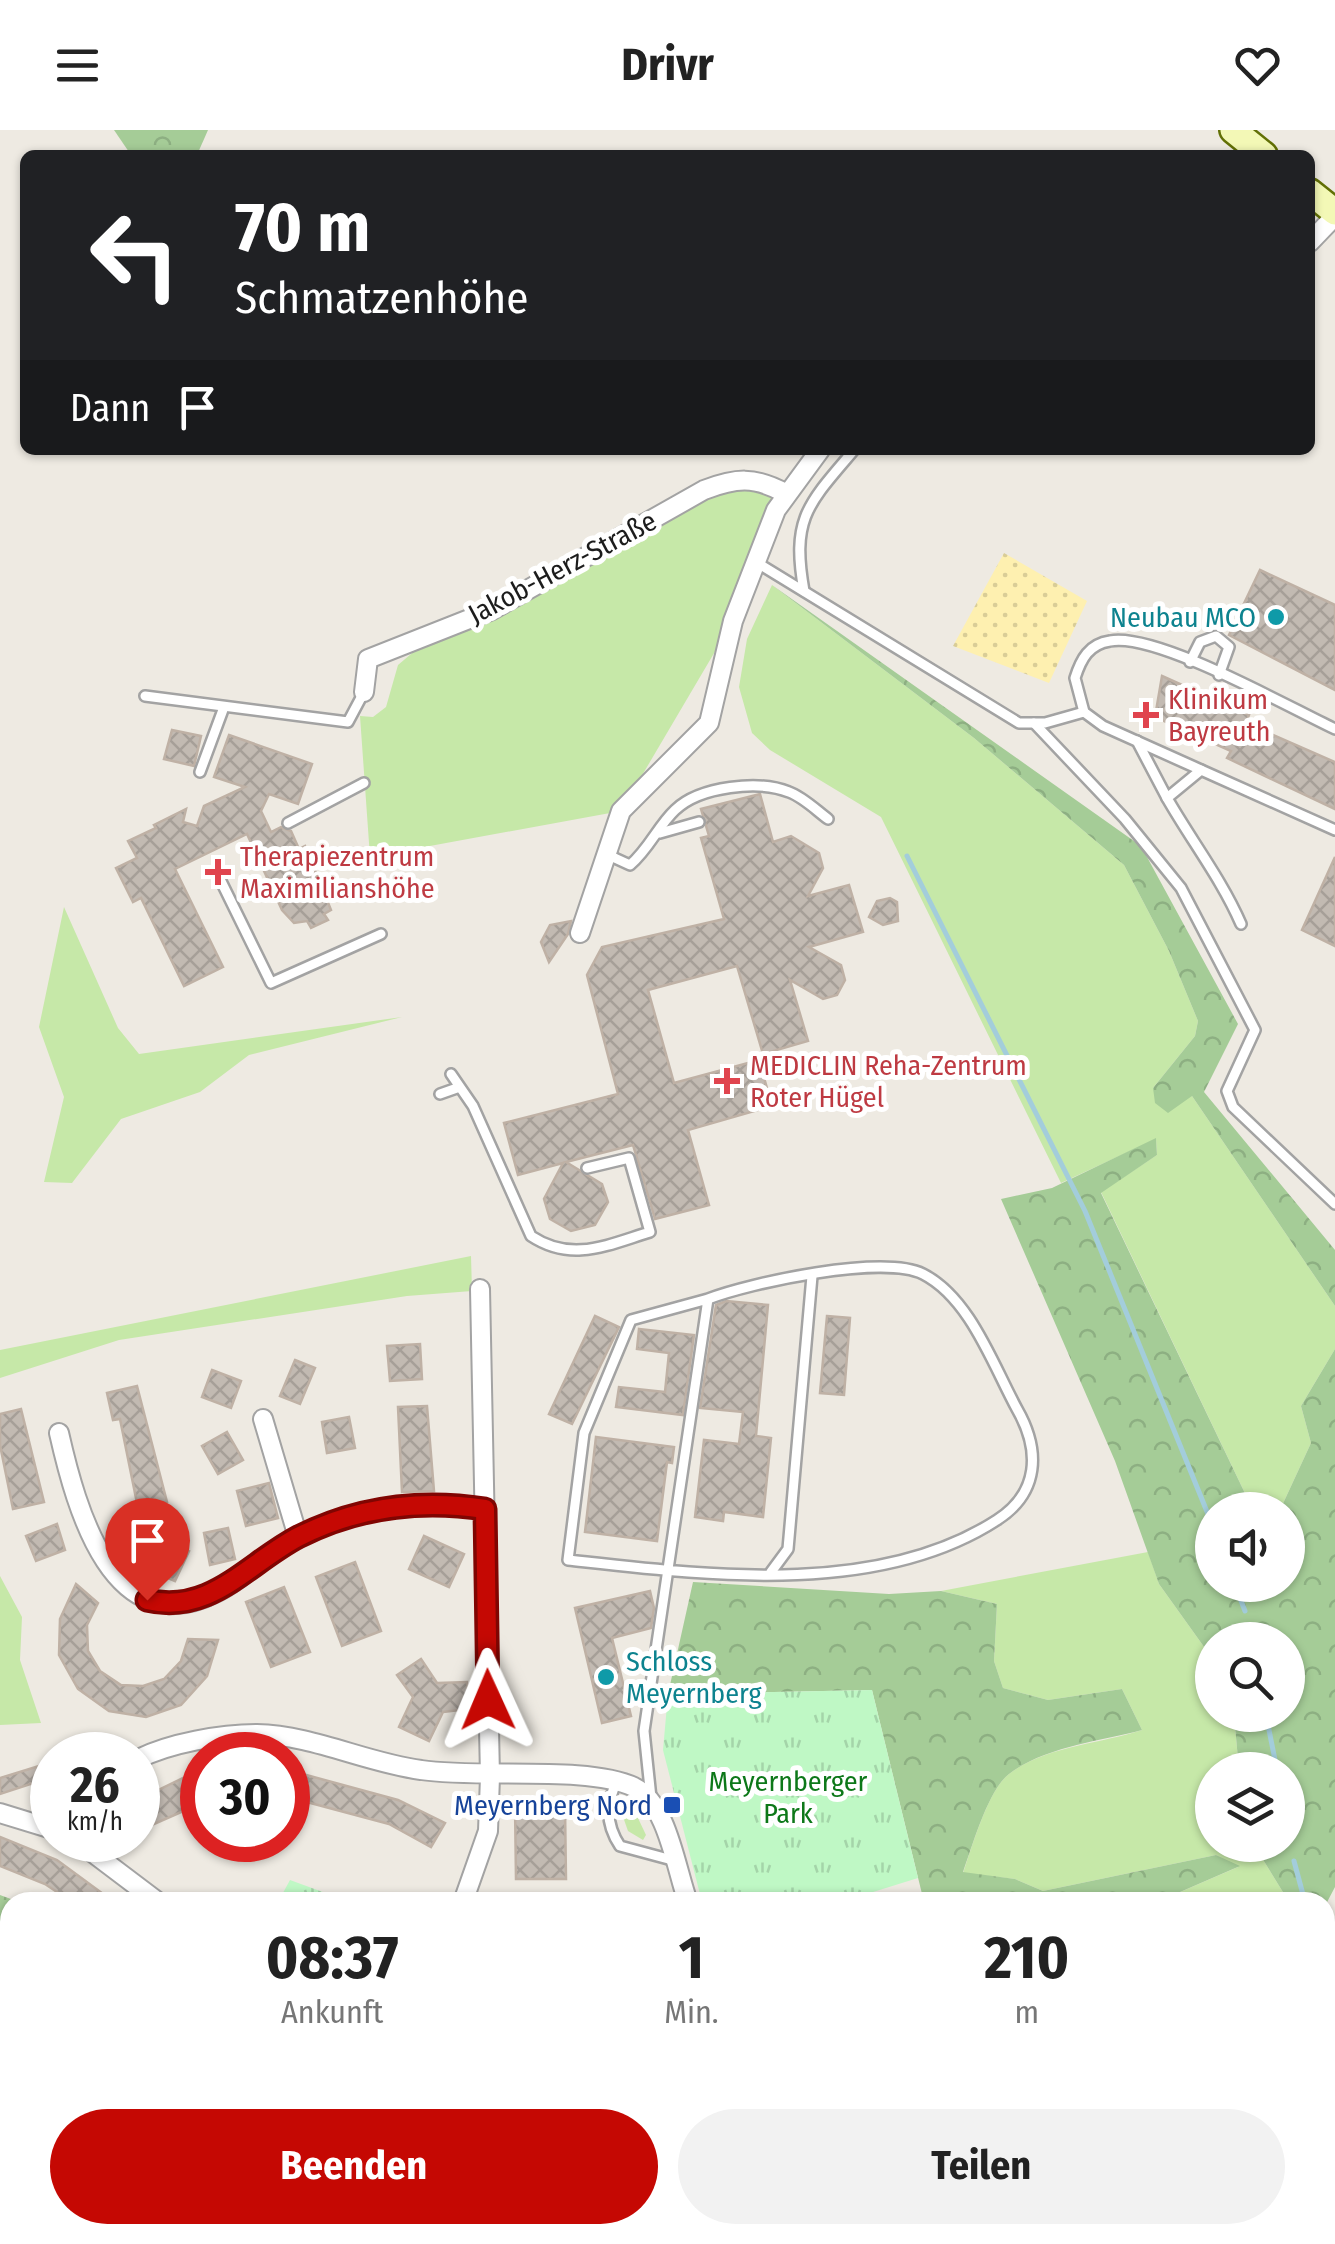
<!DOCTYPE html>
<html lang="de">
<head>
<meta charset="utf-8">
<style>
	body { margin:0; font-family:"Fira Sans Condensed",sans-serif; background:#f2f2f2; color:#222; height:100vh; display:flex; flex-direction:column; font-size:38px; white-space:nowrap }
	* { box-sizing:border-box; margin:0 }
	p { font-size:32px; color:#767676 }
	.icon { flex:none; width:55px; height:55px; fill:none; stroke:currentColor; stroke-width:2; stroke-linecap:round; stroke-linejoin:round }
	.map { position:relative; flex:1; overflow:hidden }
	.drawer { position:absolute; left:0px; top:1762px; width:1335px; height:352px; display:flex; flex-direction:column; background:#fff; border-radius:30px 30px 0 0; box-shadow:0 2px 8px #0004 }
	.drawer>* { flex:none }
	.hud { position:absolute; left:20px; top:20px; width:1295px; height:305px; border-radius:15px; box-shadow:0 2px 8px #0004; background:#202124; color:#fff; overflow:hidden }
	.fabs { position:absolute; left:1195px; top:1362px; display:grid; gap:20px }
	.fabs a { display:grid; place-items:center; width:110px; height:110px; border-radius:50%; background:#fff; box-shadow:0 2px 8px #0004; font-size:50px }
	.speed { position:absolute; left:30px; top:1602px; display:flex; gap:20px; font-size:50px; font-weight:700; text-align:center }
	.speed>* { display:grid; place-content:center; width:130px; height:130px; border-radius:50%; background:#fff; box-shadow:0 2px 8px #0004; line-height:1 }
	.speed small { font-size:25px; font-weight:400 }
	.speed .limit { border:15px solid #d22; background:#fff; color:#111 }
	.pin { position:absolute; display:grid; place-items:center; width:85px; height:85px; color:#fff; margin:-102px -42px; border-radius:50% 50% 50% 0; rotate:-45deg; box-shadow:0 0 10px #0007 }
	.pin .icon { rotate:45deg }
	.me { position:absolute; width:110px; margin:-55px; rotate:359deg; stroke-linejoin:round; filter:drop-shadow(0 0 8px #0008) }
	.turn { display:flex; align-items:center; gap:35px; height:210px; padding:0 50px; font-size:45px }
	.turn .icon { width:130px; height:130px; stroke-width:2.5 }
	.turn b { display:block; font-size:70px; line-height:85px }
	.then { display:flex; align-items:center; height:95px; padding:0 50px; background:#0003; gap:20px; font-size:38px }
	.eta { display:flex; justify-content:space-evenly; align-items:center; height:170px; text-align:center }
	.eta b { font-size:60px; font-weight:700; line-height:70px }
	.action { display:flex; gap:20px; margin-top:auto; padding:20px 50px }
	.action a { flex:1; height:115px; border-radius:60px; background:#c50803; color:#fff; font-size:40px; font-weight:700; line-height:115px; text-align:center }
	.action a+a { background:#f2f2f2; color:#222 }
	header { display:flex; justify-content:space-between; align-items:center; height:130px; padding:0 50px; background:#fff; font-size:45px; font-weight:700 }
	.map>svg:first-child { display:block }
	.grass { fill:#c6e8a8 }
	.forest { fill:url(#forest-crowns) }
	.sand { fill:url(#sand-dots) }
	.park { fill:url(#park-tufts) }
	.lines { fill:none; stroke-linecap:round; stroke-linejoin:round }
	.stream { stroke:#a3cddb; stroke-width:5 }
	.building { fill:url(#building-cross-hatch); stroke:#bfb1a5; stroke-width:2.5 }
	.lane-casing { stroke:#a3a3a3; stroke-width:14 }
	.street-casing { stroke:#a3a3a3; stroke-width:22 }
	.secondary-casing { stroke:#627006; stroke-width:30 }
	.lane { stroke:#fff; stroke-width:9 }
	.street { stroke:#fff; stroke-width:18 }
	.secondary { stroke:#f3f8b6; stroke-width:25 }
	.route-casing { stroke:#800502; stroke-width:25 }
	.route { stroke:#c50803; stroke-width:18 }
	.culture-dot { fill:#0f9aa8; stroke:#fff; stroke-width:4 }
	.health-dot { fill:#e0444e; stroke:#fff; stroke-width:4 }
	.transit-dot { fill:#1a4fb4; stroke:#fff; stroke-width:4 }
	.labels { text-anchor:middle; stroke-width:10; stroke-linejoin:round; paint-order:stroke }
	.street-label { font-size:28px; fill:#1c1c1c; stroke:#fff }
	.culture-label { font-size:28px; fill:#0d838f; stroke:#fff; text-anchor:end }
	.health-label { font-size:28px; fill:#be3a42; stroke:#fff; text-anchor:start }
	.park-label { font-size:28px; fill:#0d7819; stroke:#fff }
	.transit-label { font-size:28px; fill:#164399; stroke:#fff; text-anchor:end }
</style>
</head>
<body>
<header><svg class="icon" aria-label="menu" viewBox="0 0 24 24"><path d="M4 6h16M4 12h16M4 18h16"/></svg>Drivr<svg class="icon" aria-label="heart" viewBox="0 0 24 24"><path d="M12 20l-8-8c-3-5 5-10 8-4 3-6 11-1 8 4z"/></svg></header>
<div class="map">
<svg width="1335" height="2114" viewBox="0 0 1335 2114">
	<defs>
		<pattern id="forest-crowns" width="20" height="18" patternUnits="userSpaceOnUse" patternTransform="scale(2.5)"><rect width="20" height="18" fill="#a5cc97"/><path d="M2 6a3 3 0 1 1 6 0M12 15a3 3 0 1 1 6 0" fill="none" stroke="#8daf82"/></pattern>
		<pattern id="sand-dots" width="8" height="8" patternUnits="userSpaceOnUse" patternTransform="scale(2.5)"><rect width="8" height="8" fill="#fef0b0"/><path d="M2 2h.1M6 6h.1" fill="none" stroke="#d9cd97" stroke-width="1.8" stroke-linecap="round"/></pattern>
		<pattern id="park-tufts" width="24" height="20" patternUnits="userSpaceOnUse" patternTransform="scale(2.5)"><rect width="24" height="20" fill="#bff8c5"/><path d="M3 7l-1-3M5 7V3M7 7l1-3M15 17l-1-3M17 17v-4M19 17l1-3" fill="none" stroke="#a4d4a9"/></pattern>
		<pattern id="building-cross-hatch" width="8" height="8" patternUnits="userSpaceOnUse" patternTransform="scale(2.5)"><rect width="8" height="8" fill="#c2bab2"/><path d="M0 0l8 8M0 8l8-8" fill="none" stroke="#a69f98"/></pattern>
	</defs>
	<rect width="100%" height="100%" fill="#eeeae2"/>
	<g class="grass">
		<path d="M736,348L785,363L733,491L621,681L370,727L360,586L373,587L386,577L398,535L437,502Z"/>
		<path d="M772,455L974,608L1124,735L1169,821L1198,891L1195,906L1153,958L1192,966L1335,1176V1219L1301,1276L1311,1313L1280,1380H1253L1101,1062L1157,1025L1156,1009L1061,1053L881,687L770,620L752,603L739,557L747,509Z"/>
		<path d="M64,777L118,898L139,924L402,887L249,925L200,962L121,989L72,1053L44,1052L64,967L39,897Z"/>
		<path d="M471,1126L472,1161L407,1166L119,1210L0,1248V1220Z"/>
		<path d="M1148,1422L1159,1454L1212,1528V1585H1234L1239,1640H1212V1715H1254L1289,1772H1157L1238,1737L1216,1725L1043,1761L1015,1749L963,1743C972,1717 988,1660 1009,1644C1045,1616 1100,1614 1142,1600L1122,1559L1048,1570L1003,1558L994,1531L997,1474L941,1461Z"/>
		<path d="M0,1446L22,1487L20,1530L41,1593L0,1595Z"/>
		<path d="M625,1680L637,1686L646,1705L643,1710L628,1701L622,1684Z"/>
	</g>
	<g class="forest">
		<path d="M114,0H208L197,25H131Z"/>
		<path d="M772,455L1141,716L1238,894L1204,962L1335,1120V1176L1192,966L1168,983L1155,973L1153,958L1195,906L1198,891L1169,821L1124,735L974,608Z"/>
		<path d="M1156,1008L1157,1025L1101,1063L1253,1380H1212V1455H1288V1380H1280L1311,1313L1301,1276L1335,1219V1757L1325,1776L1289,1772L1254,1715H1288V1640H1239L1234,1585H1288V1510H1212V1528L1159,1454L1115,1331L1001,1069L1052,1058Z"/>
		<path d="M693,1452L889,1464L941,1461L997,1474L994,1531L1003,1558L1048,1570L1122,1559L1142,1600C1101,1611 1044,1617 1009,1644C988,1660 972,1717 963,1742L1015,1749L1043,1761L1216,1725L1240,1736L1157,1772H924L872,1560L668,1564Z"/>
		<path d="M0,1765L19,1772H10V2105H308L300,2114H0Z"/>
		<path d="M1325,1852L1335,1881V2114L1236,2105H1325Z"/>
	</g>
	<path class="sand" d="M1004,423L1087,471L1049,553L953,516Z"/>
	<g class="park">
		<path d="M872,1560L918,1748L841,1772H702L663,1620L668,1564Z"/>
		<path d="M290,1750L350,1772H278Z"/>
	</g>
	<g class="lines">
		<g class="stream">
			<path d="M907,726L1085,1081L1212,1394"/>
			<path d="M1235,1455L1245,1481"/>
			<path d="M1251,1505L1252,1510"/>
			<path d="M1266,1585L1277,1640"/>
			<path d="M1288,1696L1290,1708"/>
			<path d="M1294,1731L1305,1772"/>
			<path d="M1325,1856L1335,1906"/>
		</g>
	</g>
	<g class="building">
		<path d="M1260,440L1335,475V560L1229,505Z"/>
		<path d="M1162,546L1249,585L1246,593L1335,632V679L1227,628L1231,621L1155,587Z"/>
		<path d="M172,600L201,606L194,636L164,629Z"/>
		<path d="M229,605L312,634L298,674L269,664L261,681L271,702L281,697L291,701L299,719L305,716L331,780L324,784L328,790L311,798L307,791L294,793L282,780L247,704L175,739L223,837L184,856L141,768L133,772L116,738L137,728L128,711L156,698L154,695L186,679L183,692L197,696L204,676L245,657L214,647Z"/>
		<path d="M760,664L773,712L791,706L819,723L823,738L808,766L849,755L863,802L809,817L841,835L845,850L837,865L823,869L790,850L808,911L763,924L737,836L648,860L674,953L759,930L772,976L688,1000L709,1075L655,1089L633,1015L566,1032L602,1054L608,1072L595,1095L571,1101L550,1089L544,1069L563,1033L518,1045L504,993L618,964L587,845L602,817L724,789L701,708L709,706L701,679Z"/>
		<path d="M1335,727V816L1302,800Z"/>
		<path d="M890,768L897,772L898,791L883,795L869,787L877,771Z"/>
		<path d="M571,791L568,804L549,832L541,812L550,795Z"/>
		<path d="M726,1171L768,1175L756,1306L771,1308L763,1387L724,1382L723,1391L695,1387L704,1310L739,1314L743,1282L700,1278L716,1175Z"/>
		<path d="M595,1186L619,1197L572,1294L549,1284Z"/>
		<path d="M827,1186L850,1188L844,1265L820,1263Z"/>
		<path d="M639,1199L694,1205L683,1285L616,1277L619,1257L665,1262L669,1223L637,1219Z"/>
		<path d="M420,1214L422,1249L390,1251L387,1216Z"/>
		<path d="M295,1230L315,1238L300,1274L280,1266Z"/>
		<path d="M212,1240L241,1251L231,1278L202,1267Z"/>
		<path d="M137,1256L167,1372L139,1383L120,1289L113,1290L107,1263Z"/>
		<path d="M427,1276L434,1361L402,1362L398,1277Z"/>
		<path d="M21,1279L44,1372L13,1379L0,1315V1284Z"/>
		<path d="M349,1287L355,1318L327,1323L322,1292Z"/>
		<path d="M227,1302L243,1330L218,1344L202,1316Z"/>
		<path d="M596,1307L674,1317L672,1333L667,1332L657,1411L585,1402Z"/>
		<path d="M269,1353L278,1388L246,1396L237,1361Z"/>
		<path d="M57,1394L65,1420L36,1431L26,1406Z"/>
		<path d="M228,1398L235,1429L210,1435L204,1403Z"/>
		<path d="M149,1403L189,1421L175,1451L136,1434Z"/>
		<path d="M424,1406L464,1424L449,1457L409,1439Z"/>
		<path d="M355,1432L381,1501L342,1516L316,1447Z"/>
		<path d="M76,1454L98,1473L87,1495L88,1521L100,1541L121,1555L143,1556L164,1549L181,1531L188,1509L218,1510L207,1546L181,1575L146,1587L109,1581L78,1559L59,1525L60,1489Z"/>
		<path d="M284,1457L310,1522L271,1537L246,1472Z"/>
		<path d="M650,1461L654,1478L651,1498L612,1508L631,1586L602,1593L575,1478Z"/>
		<path d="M421,1529L437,1553L467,1552L469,1579L443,1582L429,1611L399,1597L413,1567L397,1545Z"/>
		<path d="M52,1632V1647L0,1664V1648Z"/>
		<path d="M288,1640L398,1670L445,1693L431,1717L389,1694L288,1667Z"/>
		<path d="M202,1645V1673L145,1698L138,1670L183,1648Z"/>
		<path d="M515,1676H565L566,1749H516Z"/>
		<path d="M0,1707L57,1730L114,1772H72L45,1754L0,1736Z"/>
	</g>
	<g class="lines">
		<defs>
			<g id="lane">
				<path d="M756,432L1019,593H1045L1084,582"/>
				<path d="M804,461C791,388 808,374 854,320"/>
				<path d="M1190,532L1200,512L1216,506L1229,517L1219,545"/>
				<path d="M145,566L348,592L364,562"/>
				<path d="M1034,593L1125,689L1181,758L1255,900L1227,961L1233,977L1335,1074"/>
				<path d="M1137,611L1167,668"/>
				<path d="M1201,640L1103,596L1084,582L1075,548C1081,529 1089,514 1110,511C1156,502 1288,577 1335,599"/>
				<path d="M200,642L224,577"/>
				<path d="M288,693L364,653"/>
				<path d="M660,703L699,692"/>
				<path d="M606,724L630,735C649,719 658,696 675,680C700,656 759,650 789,662C803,667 816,680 828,689"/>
				<path d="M216,741L271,853L381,804"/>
				<path d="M1241,794C1222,750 1191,710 1167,668L1201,640L1335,700"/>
				<path d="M451,944L473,976L531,1106C572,1133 607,1115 650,1102L629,1028L587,1038"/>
				<path d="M440,964L457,958"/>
				<path d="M771,1442L788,1419L812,1146"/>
				<path d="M617,1652C605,1674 606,1695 620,1716L672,1730"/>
				<path d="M651,1668L644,1601L708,1169L631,1190L584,1303L568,1430C704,1445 877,1468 997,1390C1039,1363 1041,1321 1017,1279C993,1235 970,1168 923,1144C883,1124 749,1153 708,1169"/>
				<path d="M859,2105L876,2114"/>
				<path d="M782,2113L820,2105"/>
				<path d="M925,2114L972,2105"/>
			</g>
			<g id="street">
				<path d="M1310,112L1335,86"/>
				<path d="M364,562L368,529L492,480L704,360C736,348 754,346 785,363"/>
				<path d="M580,803L621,681L709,593L733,491L776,380L820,320"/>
				<path d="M263,1289L298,1407"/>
				<path d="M59,1303C76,1378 113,1516 217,1462C247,1447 270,1420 300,1406C362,1377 417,1369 485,1379"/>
				<path d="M138,1629C170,1613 221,1604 257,1604C312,1605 367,1633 421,1640C479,1649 587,1635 634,1657C668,1674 676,1740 688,1772"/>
				<path d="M0,1683L52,1699"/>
				<path d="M76,1710L158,1772"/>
				<path d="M463,1772L488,1701L490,1647L480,1159"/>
				<path d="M780,2105L782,2114"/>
				<path d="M380,2114L386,2105"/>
			</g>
			<g id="secondary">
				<path d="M1233,0L1264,25"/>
				<path d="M1310,62L1335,82"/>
			</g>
		</defs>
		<use href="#lane" class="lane-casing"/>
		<use href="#street" class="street-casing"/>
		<use href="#secondary" class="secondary-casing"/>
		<use href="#lane" class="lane"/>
		<use href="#street" class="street"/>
		<use href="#secondary" class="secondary"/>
	</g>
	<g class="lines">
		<defs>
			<path id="route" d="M147,1470C210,1485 247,1434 298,1407C357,1377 420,1369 485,1379L488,1570"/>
		</defs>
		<use href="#route" class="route-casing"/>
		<use href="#route" class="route"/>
	</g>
	<g class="culture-dot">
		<circle cx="1276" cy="487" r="10"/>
		<circle cx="606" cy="1547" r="10"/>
	</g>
	<g class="health-dot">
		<path d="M1141 570h10v10h10v10h-10v10h-10v-10h-10v-10h10z"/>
		<path d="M213 727h10v10h10v10h-10v10h-10v-10h-10v-10h10z"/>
		<path d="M722 936h10v10h10v10h-10v10h-10v-10h-10v-10h10z"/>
	</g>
	<rect class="transit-dot" x="662" y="1665" width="20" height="20" rx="5"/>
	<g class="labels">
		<g class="street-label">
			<text transform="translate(562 437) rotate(-28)" y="10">Jakob-Herz-Straße</text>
		</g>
		<g class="culture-label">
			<text x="1256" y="497">Neubau MCO</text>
			<text x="626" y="1541" text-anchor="start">Schloss<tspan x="626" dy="32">Meyernberg</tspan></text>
		</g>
		<g class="health-label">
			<text x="1168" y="579">Klinikum<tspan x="1168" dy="32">Bayreuth</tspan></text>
			<text x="240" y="736">Therapiezentrum<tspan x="240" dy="32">Maximilianshöhe</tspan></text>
			<text x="750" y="945">MEDICLIN Reha-Zentrum<tspan x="750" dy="32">Roter Hügel</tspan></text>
		</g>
		<g class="park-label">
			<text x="788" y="1661">Meyernberger<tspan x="788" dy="32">Park</tspan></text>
		</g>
		<g class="transit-label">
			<text x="652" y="1685">Meyernberg Nord</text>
		</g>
	</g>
</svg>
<div class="fabs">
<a><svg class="icon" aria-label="sound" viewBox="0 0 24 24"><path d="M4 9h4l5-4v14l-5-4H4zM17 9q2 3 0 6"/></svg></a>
<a><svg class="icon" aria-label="search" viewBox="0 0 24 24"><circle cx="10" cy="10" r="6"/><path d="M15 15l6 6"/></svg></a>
<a><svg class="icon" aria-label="layers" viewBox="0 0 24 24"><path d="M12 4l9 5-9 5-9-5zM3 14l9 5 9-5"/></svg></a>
</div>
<div class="speed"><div>26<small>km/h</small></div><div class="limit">30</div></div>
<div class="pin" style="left:147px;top:1470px;background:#d93025"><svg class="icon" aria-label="arrive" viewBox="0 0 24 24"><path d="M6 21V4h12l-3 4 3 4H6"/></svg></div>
<svg class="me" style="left:488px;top:1570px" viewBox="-20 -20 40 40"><path d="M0-17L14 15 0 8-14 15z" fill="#c50803" stroke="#fff" stroke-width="4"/></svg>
<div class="hud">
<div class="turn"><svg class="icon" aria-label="left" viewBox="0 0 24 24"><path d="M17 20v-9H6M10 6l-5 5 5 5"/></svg><div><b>70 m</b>Schmatzenhöhe</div></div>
<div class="then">Dann<svg class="icon" aria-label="arrive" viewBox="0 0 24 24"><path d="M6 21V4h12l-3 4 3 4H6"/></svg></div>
</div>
<section class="drawer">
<div class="eta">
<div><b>08:37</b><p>Ankunft</p></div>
<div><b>1</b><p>Min.</p></div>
<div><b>210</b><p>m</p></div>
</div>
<div class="action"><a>Beenden</a><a>Teilen</a></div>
</section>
</div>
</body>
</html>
